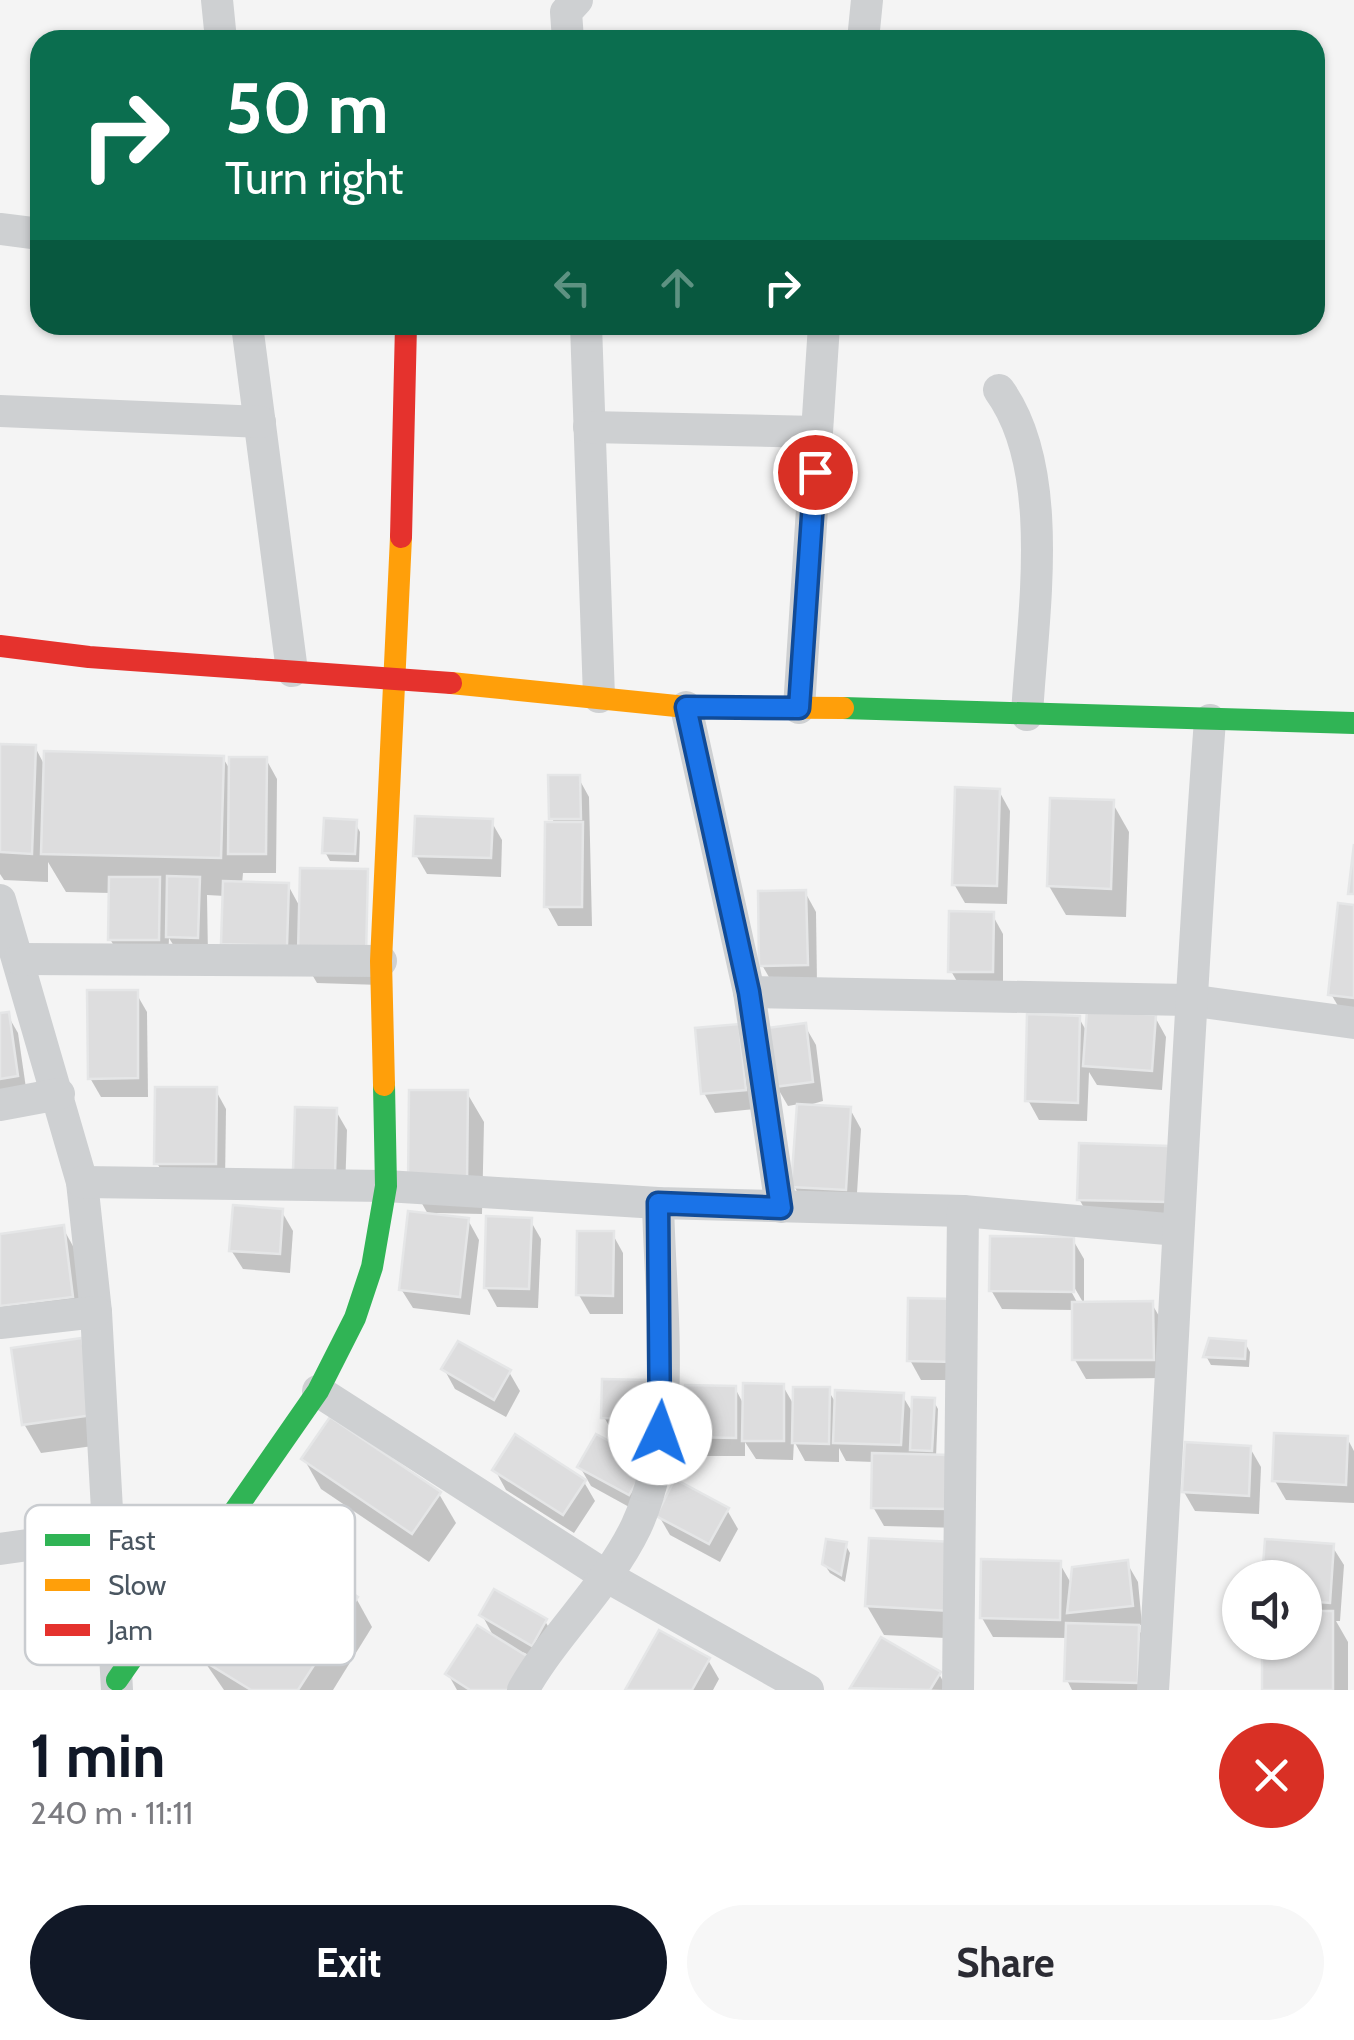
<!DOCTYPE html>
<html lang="en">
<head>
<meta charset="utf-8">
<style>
	body { margin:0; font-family:Cabin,sans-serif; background:#f7f7f7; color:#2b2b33; height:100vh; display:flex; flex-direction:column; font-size:38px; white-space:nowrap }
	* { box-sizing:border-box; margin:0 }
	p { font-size:32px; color:#7c7c81 }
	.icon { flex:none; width:55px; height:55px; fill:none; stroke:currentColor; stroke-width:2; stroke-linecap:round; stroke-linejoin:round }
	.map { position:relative; height:1690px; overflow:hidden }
	.details { display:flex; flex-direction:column; background:#fff; flex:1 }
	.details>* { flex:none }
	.top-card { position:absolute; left:30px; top:30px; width:1295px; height:305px; border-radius:30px; box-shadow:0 2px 8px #0004; background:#0b6e4f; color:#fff; overflow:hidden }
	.fabs { position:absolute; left:1222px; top:1560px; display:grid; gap:20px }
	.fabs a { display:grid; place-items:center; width:100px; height:100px; border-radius:50%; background:#fff; box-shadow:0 2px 8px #0004; font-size:50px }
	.pin { position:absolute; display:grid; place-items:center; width:85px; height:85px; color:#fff; margin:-42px; border:5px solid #fff; border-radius:50%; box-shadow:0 2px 10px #0007 }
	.me { position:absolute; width:110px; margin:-55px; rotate:3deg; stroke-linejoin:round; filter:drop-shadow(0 0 8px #0008) }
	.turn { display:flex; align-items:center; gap:35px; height:210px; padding:0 30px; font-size:45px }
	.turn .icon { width:130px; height:130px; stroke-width:2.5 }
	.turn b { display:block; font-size:70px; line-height:85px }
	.lanes { display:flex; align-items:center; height:95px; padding:0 30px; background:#0003; justify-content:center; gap:50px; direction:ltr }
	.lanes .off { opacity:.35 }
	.round { display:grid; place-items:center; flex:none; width:105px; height:105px; border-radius:52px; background:#f7f7f7 }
	.head { display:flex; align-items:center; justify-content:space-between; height:170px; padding:0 30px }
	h1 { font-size:60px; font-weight:700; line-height:75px; color:#111827 }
	.button { display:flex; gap:20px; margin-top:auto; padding:20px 30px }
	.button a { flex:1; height:115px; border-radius:60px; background:#111827; color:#fff; font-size:40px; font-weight:700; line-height:115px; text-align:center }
	.button a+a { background:#f7f7f7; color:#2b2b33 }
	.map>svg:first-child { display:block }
	.shadow { fill:#0003 }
	.building { fill:#ddddde; stroke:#e5e6e7; stroke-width:2.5 }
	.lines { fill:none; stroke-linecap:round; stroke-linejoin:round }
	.street { stroke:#ced0d2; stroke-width:32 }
	.fast { stroke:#30b455; stroke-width:22 }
	.slow { stroke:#ff9f0a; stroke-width:22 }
	.jam { stroke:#e5322d; stroke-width:22 }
	.route-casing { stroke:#114b97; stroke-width:25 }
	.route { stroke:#1a73e8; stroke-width:18 }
	.key { fill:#fff; stroke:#c9ccd0; stroke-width:2.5 }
	.key-label { font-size:28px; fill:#4a5661 }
</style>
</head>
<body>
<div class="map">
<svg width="1354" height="1690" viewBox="0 0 1354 1690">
	<rect width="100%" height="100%" fill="#f4f4f4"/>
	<g class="shadow">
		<path d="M0,747H35L46,768L223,758L232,773L266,759L277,779L276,873H243L242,884L288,885L301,909L381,985L317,983L297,949L224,943L225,896L207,895L208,957L180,956L169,938L168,959L121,958L110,939L111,893L66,892L48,862V882L4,880L0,874Z"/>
		<path d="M578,777L589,797L592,926H558L547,906L555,825L552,818Z"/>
		<path d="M999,791L1010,811L1007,904L965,903L954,884Z"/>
		<path d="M1112,802L1129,832L1126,917L1066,915L1049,886Z"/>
		<path d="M491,821L502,840L501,877L427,874L416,855Z"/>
		<path d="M355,823L360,832L359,862L330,861L325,852Z"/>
		<path d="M805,892L816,912L817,984H773L762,965Z"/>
		<path d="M1354,908V1024L1348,1023L1331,994Z"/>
		<path d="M992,914L1003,934V990H962L951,971Z"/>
		<path d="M136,993L147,1012L148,1097H101L90,1078Z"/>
		<path d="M7,1014L18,1033L27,1095L0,1099V1015Z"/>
		<path d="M1155,1017L1166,1037L1162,1090L1097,1085L1089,1072L1087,1121L1039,1120L1028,1100L1079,1018L1088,1034Z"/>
		<path d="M738,1026L755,1109L715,1113L704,1093Z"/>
		<path d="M805,1026L816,1045L823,1101L802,1107L850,1109L861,1129L856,1209L805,1205L794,1186L799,1104L788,1106L777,1087Z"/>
		<path d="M215,1089L226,1109L225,1183L168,1182L157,1163Z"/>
		<path d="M467,1093L484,1122L482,1214L437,1213L436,1217L468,1220L479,1240L470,1315L413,1308L401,1289L429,1216L411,1184Z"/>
		<path d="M297,1110L336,1111L347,1130L345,1192Z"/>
		<path d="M1167,1149L1182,1230L1096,1228L1079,1199Z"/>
		<path d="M282,1212L293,1231L290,1273L243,1269L231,1250Z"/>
		<path d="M530,1220L541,1239L538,1308L497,1307L486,1287Z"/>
		<path d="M63,1228L79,1257L89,1325L0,1336V1236Z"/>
		<path d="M612,1233L623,1253V1314H590L579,1295Z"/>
		<path d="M1073,1240L1084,1259V1304L1070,1280L1066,1282L1078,1304H1152L1163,1323L1164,1378L1086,1379L1075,1360L1074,1310L1002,1309L991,1290Z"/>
		<path d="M911,1301L966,1380H921L910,1360Z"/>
		<path d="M81,1341L108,1444L41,1453L24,1424Z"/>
		<path d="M1245,1343L1250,1352L1249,1367L1211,1365L1206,1356Z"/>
		<path d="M444,1369L509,1372L520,1391L506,1417L455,1389Z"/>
		<path d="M648,1383L658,1437L615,1436L604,1417Z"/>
		<path d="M783,1386L795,1407L828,1390L837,1405L902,1395L914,1415L933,1400L938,1409L936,1457L960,1528L884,1526L873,1507L874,1462L846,1461L839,1448V1462L805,1461L794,1441L793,1460L756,1459L745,1442V1456H698L687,1437L735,1388L745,1407Z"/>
		<path d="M516,1438L588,1485L584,1482L595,1501L574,1533L506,1490L495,1470Z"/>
		<path d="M1347,1438L1354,1451V1503L1286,1500L1275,1481Z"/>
		<path d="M1250,1448L1261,1467L1259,1514L1195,1511L1184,1492Z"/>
		<path d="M304,1459L439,1494L456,1523L429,1562L321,1489Z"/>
		<path d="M646,1464L640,1513L591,1486L580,1467Z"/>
		<path d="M727,1510L738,1529L720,1562L670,1535L659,1516Z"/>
		<path d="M845,1544L850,1553L845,1582L830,1573L824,1564Z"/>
		<path d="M953,1545L966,1639L884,1635L867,1606Z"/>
		<path d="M1332,1546L1344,1565L1340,1621H1336L1348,1642V1690H1264L1305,1642V1578Z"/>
		<path d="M1127,1563L1138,1582L1142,1625H1136L1149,1647L1148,1690H1072L1067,1680L1068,1638L993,1637L982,1618L1060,1564L1072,1585Z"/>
		<path d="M356,1598L372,1627L333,1690H224L202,1658Z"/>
		<path d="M482,1615L545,1621L556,1640L543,1663L523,1652L539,1679L532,1690H457L448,1674L495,1639Z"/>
		<path d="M708,1660L719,1679L713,1690H628Z"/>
		<path d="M939,1674L948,1690L853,1688Z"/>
	</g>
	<g class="building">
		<path d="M0,744L36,745L32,854L0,852Z"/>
		<path d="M44,751L224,756L221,858L41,854Z"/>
		<path d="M229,757H267L266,854H228Z"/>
		<path d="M548,775H580L581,819H549Z"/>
		<path d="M955,787L1000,789L997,886L952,885Z"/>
		<path d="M1050,798L1114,800L1111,889L1047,886Z"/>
		<path d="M415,816L493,819L491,858L413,856Z"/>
		<path d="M324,818L357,820L355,854L322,853Z"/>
		<path d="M545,822H583L582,907H544Z"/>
		<path d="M1354,844V894H1348Z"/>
		<path d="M300,868L368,869L366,956L298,954Z"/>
		<path d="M167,876L200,877L198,938L166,937Z"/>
		<path d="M109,877H160L159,940H108Z"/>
		<path d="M223,881L289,883L287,946L221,944Z"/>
		<path d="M806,890L808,965L759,966L758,891Z"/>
		<path d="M1338,903L1354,905V998L1328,995Z"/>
		<path d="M949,911L994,912L993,972H948Z"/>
		<path d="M87,990H138V1078L88,1079Z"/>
		<path d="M1087,1010L1156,1015L1152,1071L1083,1066Z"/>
		<path d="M9,1012L18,1076L0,1079V1013Z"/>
		<path d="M1027,1014L1080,1016L1078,1103L1025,1101Z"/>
		<path d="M806,1023L813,1082L774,1087L767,1028Z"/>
		<path d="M739,1024L746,1090L701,1094L695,1028Z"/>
		<path d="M155,1087H217L216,1164H154Z"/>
		<path d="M409,1090H468L467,1185L408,1184Z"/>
		<path d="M797,1104L851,1107L846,1190L791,1187Z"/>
		<path d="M295,1107L337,1108L335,1174L293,1172Z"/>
		<path d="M1079,1143L1169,1146L1167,1202L1077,1200Z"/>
		<path d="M233,1205L283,1209L280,1254L229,1251Z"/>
		<path d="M408,1211L469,1218L460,1297L399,1290Z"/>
		<path d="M486,1216L532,1218L529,1289L484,1288Z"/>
		<path d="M64,1225L73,1297L0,1306V1234Z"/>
		<path d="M577,1231H614L613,1296L576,1295Z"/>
		<path d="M990,1236L1074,1237V1292L989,1291Z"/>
		<path d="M908,1298L957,1299V1362L907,1361Z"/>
		<path d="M1153,1301L1154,1360H1072V1302Z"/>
		<path d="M82,1338L93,1415L22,1425L11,1348Z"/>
		<path d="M1209,1338L1246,1341L1245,1359L1203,1357Z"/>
		<path d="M458,1341L511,1370L494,1400L441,1369Z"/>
		<path d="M602,1379L650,1380L649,1419L601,1418Z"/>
		<path d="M743,1383L784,1384V1441H742Z"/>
		<path d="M685,1385L736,1386V1438L685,1437Z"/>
		<path d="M793,1387H830L829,1444L792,1443Z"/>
		<path d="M835,1390L904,1393L901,1445L833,1443Z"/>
		<path d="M912,1397L935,1398L932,1451L910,1450Z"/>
		<path d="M330,1417L441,1492L412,1534L301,1459Z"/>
		<path d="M1274,1433L1348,1436L1346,1485L1272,1481Z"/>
		<path d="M515,1434L586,1480L563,1515L492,1470Z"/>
		<path d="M596,1434L648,1462L629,1495L577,1467Z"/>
		<path d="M1185,1442L1251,1446L1249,1496L1182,1492Z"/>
		<path d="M872,1453L951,1455L950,1509L871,1508Z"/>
		<path d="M675,1479L729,1508L709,1544L656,1516Z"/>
		<path d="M869,1538L954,1542L950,1611L865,1606Z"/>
		<path d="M826,1539L847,1542L841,1575L822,1564Z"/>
		<path d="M1265,1539L1334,1544L1330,1603L1305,1601V1578H1262Z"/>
		<path d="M272,1543L358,1597L298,1690H251L199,1658Z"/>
		<path d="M981,1559L1061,1561L1060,1620L980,1618Z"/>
		<path d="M1128,1560L1133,1606L1067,1613L1072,1567Z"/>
		<path d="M494,1589L547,1619L532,1646L479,1615Z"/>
		<path d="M1305,1611H1333V1690H1262V1642H1305Z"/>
		<path d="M1066,1623L1139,1625L1138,1683L1064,1681Z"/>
		<path d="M477,1625L530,1658L508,1690H470L445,1674Z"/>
		<path d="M659,1630L710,1658L692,1690H625Z"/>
		<path d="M881,1637L941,1672L930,1690L850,1688Z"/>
	</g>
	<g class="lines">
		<g class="street">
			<path d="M217,0L221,40"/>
			<path d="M568,40L566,12L577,0"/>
			<path d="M863,40L867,0"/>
			<path d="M0,229L40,234"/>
			<path d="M247,325L292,671"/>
			<path d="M586,325L599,697"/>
			<path d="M999,390C1058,471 1032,619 1027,715"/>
			<path d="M0,411L260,422"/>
			<path d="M589,427L817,432"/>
			<path d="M686,707L749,992L781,1207"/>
			<path d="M799,708L824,325"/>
			<path d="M0,900L82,1182L96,1312L117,1690"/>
			<path d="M20,959L381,961"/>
			<path d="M749,992L1189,1000L1354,1023"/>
			<path d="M0,1105L59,1094"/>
			<path d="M82,1182L386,1186L658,1203L963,1211L1178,1230"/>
			<path d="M0,1323L96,1312"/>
			<path d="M318,1391L606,1576L808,1690"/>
			<path d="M0,1549L107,1534"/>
			<path d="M523,1690C555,1633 607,1587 636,1527C679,1435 660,1304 658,1203"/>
			<path d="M958,1690L963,1211"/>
			<path d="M1153,1690C1173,1367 1186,1043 1210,720"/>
		</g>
		<g class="fast">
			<path d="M843,708L1354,723"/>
			<path d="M117,1680L318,1391L355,1318L372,1267L386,1186L384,1085"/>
		</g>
		<g class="slow">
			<path d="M451,683L686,707L843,708"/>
			<path d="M384,1085L381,961L401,537"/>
		</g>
		<g class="jam">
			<path d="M401,537L406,325"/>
			<path d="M0,646L89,657L451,683"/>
		</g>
	</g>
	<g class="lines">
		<defs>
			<path id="route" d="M660,1433L658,1203L781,1208L749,992L686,707L799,708L815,472"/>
		</defs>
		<use href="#route" class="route-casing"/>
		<use href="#route" class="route"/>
	</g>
	<rect x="25" y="1505" width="330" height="160" rx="15" class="key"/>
	<rect x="45" y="1534" width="45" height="12" fill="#30b455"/>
	<rect x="45" y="1579" width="45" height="12" fill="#ff9f0a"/>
	<rect x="45" y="1624" width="45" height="12" fill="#e5322d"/>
	<g class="key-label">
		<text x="108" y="1550">Fast</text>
		<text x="108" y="1595">Slow</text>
		<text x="108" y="1640">Jam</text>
	</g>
</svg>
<div class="fabs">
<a><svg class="icon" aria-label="sound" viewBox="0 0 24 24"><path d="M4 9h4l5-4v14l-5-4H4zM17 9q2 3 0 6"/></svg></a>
</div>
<div class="pin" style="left:815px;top:472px;background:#d93025"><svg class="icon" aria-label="arrive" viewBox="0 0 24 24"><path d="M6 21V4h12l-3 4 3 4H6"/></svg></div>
<svg class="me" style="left:660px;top:1433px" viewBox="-20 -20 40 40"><circle r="19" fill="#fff"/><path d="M0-13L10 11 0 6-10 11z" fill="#1a73e8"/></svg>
<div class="top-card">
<div class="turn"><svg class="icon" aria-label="right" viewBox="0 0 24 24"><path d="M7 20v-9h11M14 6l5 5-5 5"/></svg><div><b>50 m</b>Turn right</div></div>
<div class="lanes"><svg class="icon off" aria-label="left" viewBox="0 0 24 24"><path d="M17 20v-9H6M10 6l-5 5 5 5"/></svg><svg class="icon off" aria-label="ahead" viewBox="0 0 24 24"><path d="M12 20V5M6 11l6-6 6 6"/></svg><svg class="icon" aria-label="right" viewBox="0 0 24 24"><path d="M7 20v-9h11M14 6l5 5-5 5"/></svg></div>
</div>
</div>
<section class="details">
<div class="head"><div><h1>1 min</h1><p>240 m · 11:11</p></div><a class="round" style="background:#d93025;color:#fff"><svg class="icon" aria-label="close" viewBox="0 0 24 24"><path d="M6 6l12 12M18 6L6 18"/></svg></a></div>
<div class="button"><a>Exit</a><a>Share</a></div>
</section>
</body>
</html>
